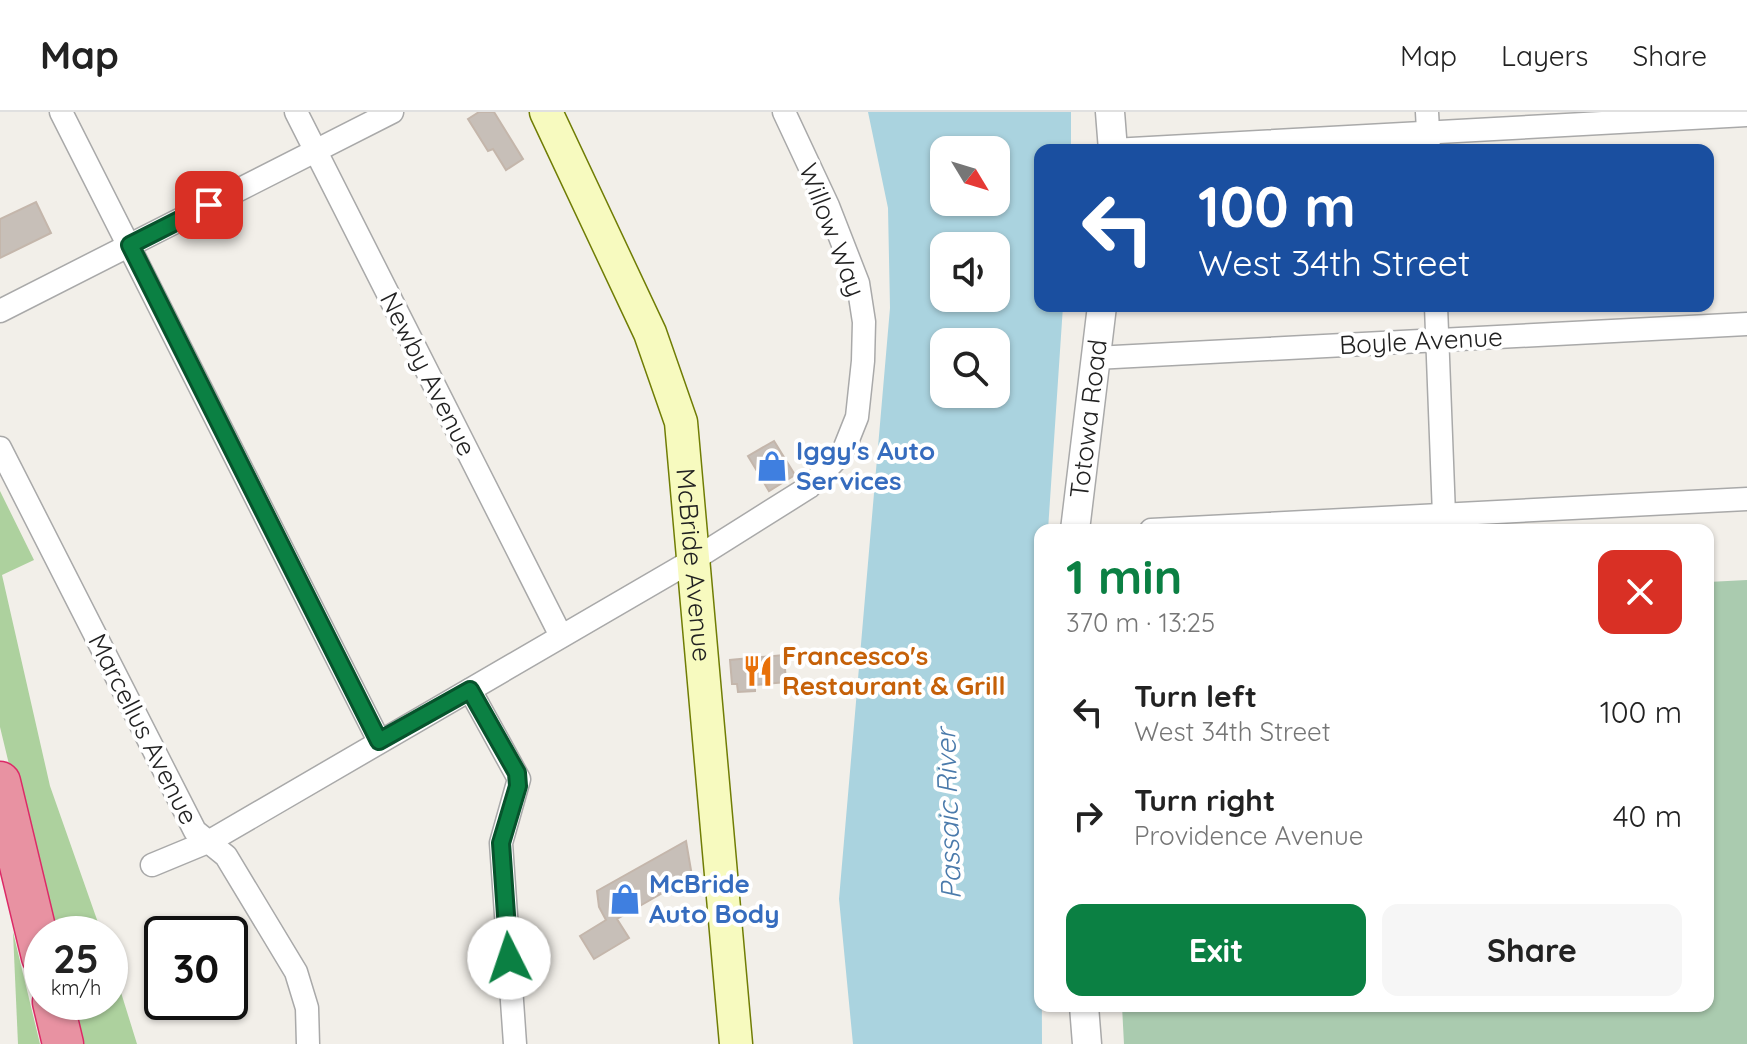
<!DOCTYPE html>
<html lang="en">
<head>
<meta charset="utf-8">
<style>
	body { margin:0; font-family:Quicksand,sans-serif; background:#f6f6f6; color:#222; height:100vh; display:flex; flex-direction:column; font-size:30px; white-space:nowrap }
	* { box-sizing:border-box; margin:0 }
	p { font-size:26px; color:#767676 }
	.icon { flex:none; width:44px; height:44px; fill:none; stroke:currentColor; stroke-width:2; stroke-linecap:round; stroke-linejoin:round }
	.map { position:relative; flex:1; overflow:hidden }
	.sheet { position:absolute; left:1034px; top:412px; width:680px; height:488px; display:flex; flex-direction:column; background:#fff; border-radius:16px; box-shadow:0 2px 6px #0004 }
	.sheet>* { flex:none }
	.guide { position:absolute; left:1034px; top:32px; width:680px; height:168px; border-radius:16px; box-shadow:0 2px 6px #0004; background:#1a4fa0; color:#fff; overflow:hidden }
	.needle { width:52px; rotate:128deg }
	.buttons { position:absolute; left:930px; top:24px; display:grid; gap:16px }
	.buttons a { display:grid; place-items:center; width:80px; height:80px; border-radius:16px; background:#fff; box-shadow:0 2px 6px #0004; font-size:40px }
	.speed { position:absolute; left:24px; top:804px; display:flex; gap:16px; font-size:40px; font-weight:700; text-align:center }
	.speed>* { display:grid; place-content:center; width:104px; height:104px; border-radius:50%; background:#fff; box-shadow:0 2px 6px #0004; line-height:1 }
	.speed small { font-size:20px; font-weight:400 }
	.speed .limit { border:4px solid #111; border-radius:12px; background:#fff; color:#111 }
	.pin { position:absolute; display:grid; place-items:center; width:68px; height:68px; color:#fff; margin:-34px; border-radius:16px; box-shadow:0 4px 12px #0006 }
	.me { position:absolute; width:88px; margin:-44px; rotate:356deg; stroke-linejoin:round; filter:drop-shadow(0 0 6px #0008) }
	.turn { display:flex; align-items:center; gap:28px; height:168px; padding:0 32px; font-size:36px }
	.turn .icon { width:104px; height:104px; stroke-width:2.5 }
	.turn b { display:block; font-size:56px; line-height:68px }
	.round { display:grid; place-items:center; flex:none; width:84px; height:84px; border-radius:16px; background:#f6f6f6 }
	.overview { display:flex; align-items:center; justify-content:space-between; height:136px; padding:0 32px }
	h1 { font-size:48px; font-weight:800; line-height:60px; color:#0b8043 }
	.button { display:flex; gap:16px; margin-top:auto; padding:16px 32px }
	.button a { flex:1; height:92px; border-radius:16px; background:#0b8043; color:#fff; font-size:32px; font-weight:800; line-height:92px; text-align:center }
	.button a+a { background:#f6f6f6; color:#222 }
	ul { padding:0; list-style:none }
	li { display:flex; align-items:center; gap:24px; height:104px; padding:0 32px }
	li div { flex:1 }
	li b { display:block; font-size:30px }
	li em { font-style:normal }
	header { display:flex; align-items:center; gap:48px; box-sizing:border-box; height:112px; padding:0 40px; background:#fff; border-bottom:2px solid #e0e0e0 }
	header strong { font-size:38px }
	nav { display:flex; gap:44px; margin-inline-start:auto; font-size:28px }
	.map>svg:first-child { display:block }
	.forest { fill:#add19e }
	.cemetery { fill:#aacbaf }
	.water { fill:#aad3df; fill-rule:evenodd }
	.building { fill:#c7bfb8; stroke:#c4b6ab; stroke-width:2 }
	.lines { fill:none; stroke-linecap:round; stroke-linejoin:round }
	.minor-casing { stroke:#a9a9a9; stroke-width:25 }
	.tertiary-casing { stroke:#a9a9a9; stroke-width:31 }
	.secondary-casing { stroke:#707d05; stroke-width:35 }
	.motorway-casing { stroke:#dc2a67; stroke-width:43 }
	.minor { stroke:#fff; stroke-width:22 }
	.tertiary { stroke:#fff; stroke-width:28 }
	.secondary { stroke:#f7fabf; stroke-width:32 }
	.motorway { stroke:#e892a2; stroke-width:40 }
	.route-casing { stroke:#07532c; stroke-width:20 }
	.route { stroke:#0b8043; stroke-width:14 }
	.labels { text-anchor:middle; stroke-width:8; stroke-linejoin:round; paint-order:stroke }
	.street-label { font-size:26px; fill:#222; stroke:#fff }
	.shop-label { font-size:26px; font-weight:bold; fill:#366cbe; stroke:#fff; text-anchor:start }
	.food-label { font-size:26px; font-weight:bold; fill:#c56008; stroke:#fff; text-anchor:start }
	.water-label { font-size:28px; font-style:italic; fill:#4a7aab; stroke:#fff }
</style>
</head>
<body>
<header>
<strong>Map</strong>
<nav><a>Map</a><a>Layers</a><a>Share</a></nav>
</header>
<div class="map">
<svg width="1747" height="932" viewBox="0 0 1747 932">
	<rect width="100%" height="100%" fill="#f2efe9"/>
	<g class="forest">
		<path d="M0,379L34,448L2,463L50,674L102,822H50L0,615Z"/>
		<path d="M13,820L40,932H18Z"/>
		<path d="M110,845L137,932H76L66,890H110Z"/>
	</g>
	<path class="cemetery" d="M1747,468V932H1124L1122,894H1708V470Z"/>
	<path class="water" d="M868,0H1071V38H1040V194H1063L1048,418H1040L1042,932H853L839,787L890,196L888,96ZM944,38H996V90H944ZM944,134H996V186H944ZM944,230H996V282H944Z"/>
	<g class="building">
		<path d="M479,0H494L523,47L506,58L493,37L488,39L468,7Z"/>
		<path d="M36,90L51,121L0,146V107Z"/>
		<path d="M774,329L795,363L769,379L748,344Z"/>
		<path d="M784,543L786,570L755,573V579L738,580L737,572H732L730,548Z"/>
		<path d="M686,729L692,764L617,807L629,826L594,847L580,824L606,808L599,795L597,779Z"/>
	</g>
	<g class="lines">
		<defs>
			<g id="minor">
				<path d="M61,0L379,629"/>
				<path d="M296,0L561,524"/>
				<path d="M1427,0L1429,38"/>
				<path d="M1113,38L1747,3"/>
				<path d="M1436,194L1444,403"/>
				<path d="M0,199L392,0"/>
				<path d="M1095,246L1747,212"/>
				<path d="M0,336L195,719L226,744L296,860L307,896L308,932"/>
				<path d="M1151,418L1747,387"/>
				<path d="M470,578L519,667L501,731L515,932"/>
				<path d="M152,753L210,729L693,448L809,375L843,340L857,305L863,249L864,210L858,171L828,94L784,0"/>
			</g>
			<g id="tertiary">
				<path d="M1110,0L1113,38"/>
				<path id="s1" d="M1075,418L1102,194"/>
				<path d="M1084,894L1087,932"/>
			</g>
			<g id="secondary">
				<path id="s2" d="M546,0L650,221L681,310L736,932"/>
			</g>
			<g id="motorway">
				<path d="M0,670L42,845"/>
				<path d="M53,890L63,932"/>
			</g>
		</defs>
		<use href="#minor" class="minor-casing"/>
		<use href="#tertiary" class="tertiary-casing"/>
		<use href="#secondary" class="secondary-casing"/>
		<use href="#motorway" class="motorway-casing"/>
		<use href="#minor" class="minor"/>
		<use href="#tertiary" class="tertiary"/>
		<use href="#secondary" class="secondary"/>
		<use href="#motorway" class="motorway"/>
	</g>
	<g class="lines">
		<defs>
			<path id="route" d="M209,93L130,133L379,629L470,578L517,661L518,674L501,731L509,846"/>
		</defs>
		<use href="#route" class="route-casing"/>
		<use href="#route" class="route"/>
	</g>
	<defs>
		<symbol id="shop-bare" viewBox="-9 -9 18 18"><path d="M-5-2.5h2.3a2.7 3.5 0 0 1 5.4 0H5L5.5 6h-11ZM-1.5-2.5h3a1.5 2.3 0 0 0-3 0Z" fill="#3f7fe0" stroke="#fff" stroke-width="2.5" paint-order="stroke"/></symbol>
		<symbol id="restaurant-bare" viewBox="-9 -9 18 18"><path d="M-5-6h1v4h1v-4h1v4h1v-4h1v5L-1.5 .5V6h-2V.5L-5-1ZM5-6V6H3V1.5H1.5Q1.5-4 5-6Z" fill="#e8710a" stroke="#fff" stroke-width="2.5" paint-order="stroke"/></symbol>
	</defs>
	<g fill-rule="evenodd">
		<use href="#shop-bare" x="750" y="332" width="44" height="44"/>
		<use href="#restaurant-bare" x="736" y="537" width="44" height="44"/>
		<use href="#shop-bare" x="603" y="765" width="44" height="44"/>
	</g>
	<g class="labels">
		<g class="street-label">
			<text transform="translate(832 118) rotate(69)" y="9">Willow Way</text>
			<text transform="translate(1421 229) rotate(-3)" y="9">Boyle Avenue</text>
			<text transform="translate(428 262) rotate(63)" y="9">Newby Avenue</text>
			<text dy="9" stroke="none"><textPath href="#s1" startOffset="112">Totowa Road</textPath></text>
			<text dy="9" stroke="none"><textPath href="#s2" startOffset="482">McBride Avenue</textPath></text>
			<text transform="translate(143 617) rotate(63)" y="9">Marcellus Avenue</text>
		</g>
		<g class="shop-label">
			<text x="796" y="348">Iggy's Auto<tspan x="796" dy="30">Services</tspan></text>
			<text x="649" y="781">McBride<tspan x="649" dy="30">Auto Body</tspan></text>
		</g>
		<g class="food-label">
			<text x="782" y="553">Francesco's<tspan x="782" dy="30">Restaurant &amp; Grill</tspan></text>
		</g>
		<g class="water-label">
			<text transform="translate(948 702) rotate(-92)" y="10">Passaic River</text>
		</g>
	</g>
</svg>
<div class="buttons">
<a><svg class="needle" viewBox="-14 -14 28 28"><path d="M0-13l5 13h-10z" fill="#e53935"/><path d="M0 13l5-13h-10z" fill="#767676"/></svg></a>
<a><svg class="icon" aria-label="sound" viewBox="0 0 24 24"><path d="M4 9h4l5-4v14l-5-4H4zM17 9q2 3 0 6"/></svg></a>
<a><svg class="icon" aria-label="search" viewBox="0 0 24 24"><circle cx="10" cy="10" r="6"/><path d="M15 15l6 6"/></svg></a>
</div>
<div class="speed"><div>25<small>km/h</small></div><div class="limit">30</div></div>
<div class="pin" style="left:209px;top:93px;background:#d93025"><svg class="icon" aria-label="arrive" viewBox="0 0 24 24"><path d="M6 21V4h12l-3 4 3 4H6"/></svg></div>
<svg class="me" style="left:509px;top:846px" viewBox="-20 -20 40 40"><circle r="19" fill="#fff"/><path d="M0-13L10 11 0 6-10 11z" fill="#0b8043"/></svg>
<div class="guide">
<div class="turn"><svg class="icon" aria-label="left" viewBox="0 0 24 24"><path d="M17 20v-9H6M10 6l-5 5 5 5"/></svg><div><b>100 m</b>West 34th Street</div></div>
</div>
<section class="sheet">
<div class="overview"><div><h1>1 min</h1><p>370 m · 13:25</p></div><a class="round" style="background:#d93025;color:#fff"><svg class="icon" aria-label="close" viewBox="0 0 24 24"><path d="M6 6l12 12M18 6L6 18"/></svg></a></div>
<ul>
<li><svg class="icon" aria-label="left" viewBox="0 0 24 24"><path d="M17 20v-9H6M10 6l-5 5 5 5"/></svg><div><b>Turn left</b><p>West 34th Street</p></div><em>100 m</em></li>
<li><svg class="icon" aria-label="right" viewBox="0 0 24 24"><path d="M7 20v-9h11M14 6l5 5-5 5"/></svg><div><b>Turn right</b><p>Providence Avenue</p></div><em>40 m</em></li>
</ul>
<div class="button"><a>Exit</a><a>Share</a></div>
</section>
</div>
</body>
</html>
